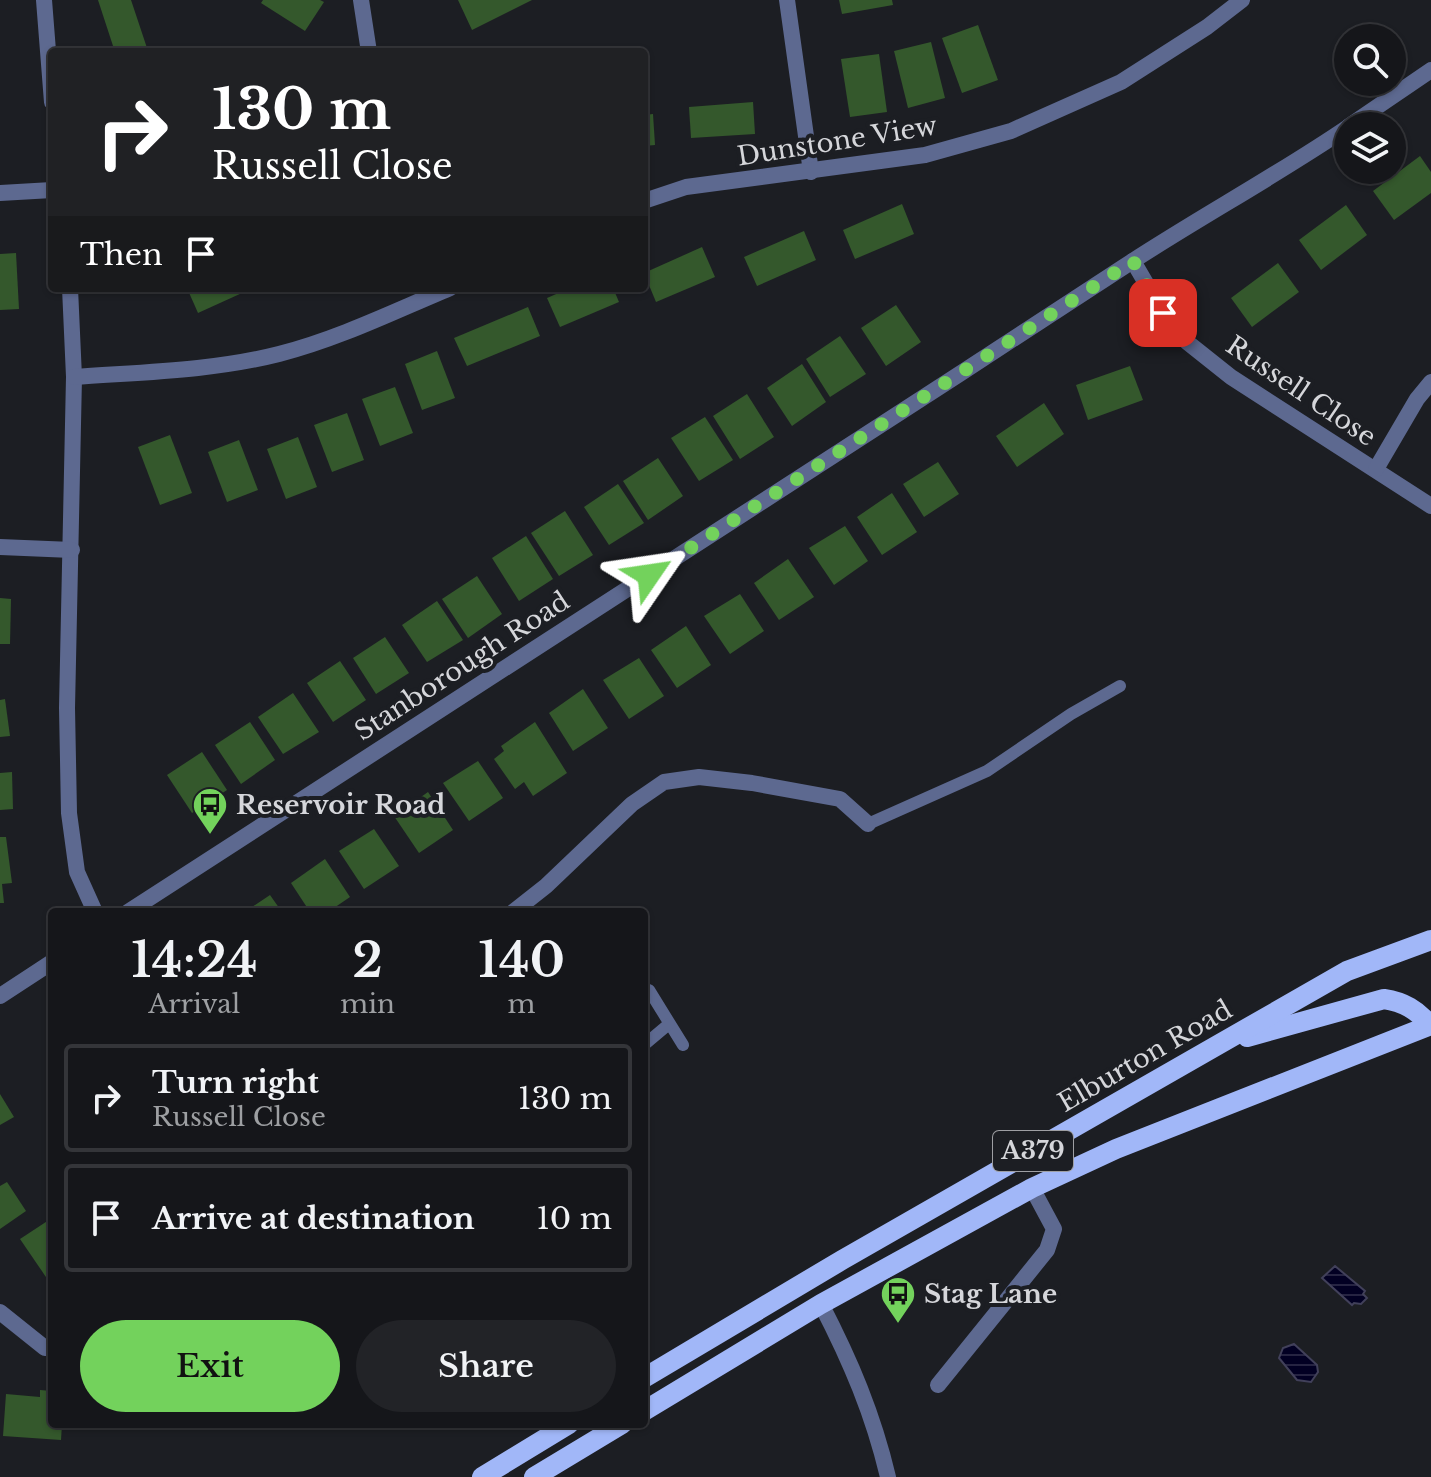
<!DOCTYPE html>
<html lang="en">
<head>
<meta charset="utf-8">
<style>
	body { margin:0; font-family:"Libre Baskerville",serif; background:#222327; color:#f1f3f6; height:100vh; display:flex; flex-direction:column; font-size:30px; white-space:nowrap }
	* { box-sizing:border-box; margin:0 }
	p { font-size:26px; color:#9d9fa2 }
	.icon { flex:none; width:44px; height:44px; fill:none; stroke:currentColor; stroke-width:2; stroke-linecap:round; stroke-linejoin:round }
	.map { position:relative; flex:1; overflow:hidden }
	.drawer { position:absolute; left:48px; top:908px; width:600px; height:520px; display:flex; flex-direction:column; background:#15161a; border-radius:8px; box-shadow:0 2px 6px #0004,0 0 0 2px #343539 }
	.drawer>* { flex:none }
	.banner { position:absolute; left:48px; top:48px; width:600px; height:244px; border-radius:8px; box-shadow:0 2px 6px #0004,0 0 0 2px #343539; background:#202124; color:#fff; overflow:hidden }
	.buttons { position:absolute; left:1334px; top:24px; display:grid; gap:16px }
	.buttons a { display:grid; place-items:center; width:72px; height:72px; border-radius:50%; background:#15161a; box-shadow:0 2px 6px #0004,0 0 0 2px #343539; font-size:40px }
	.pin { position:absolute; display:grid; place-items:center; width:68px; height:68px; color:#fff; margin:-34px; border-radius:16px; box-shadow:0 4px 12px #0006 }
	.me { position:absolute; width:88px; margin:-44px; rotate:58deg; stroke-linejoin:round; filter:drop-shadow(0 0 6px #0008) }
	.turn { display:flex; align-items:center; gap:28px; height:168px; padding:0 32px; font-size:36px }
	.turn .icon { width:104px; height:104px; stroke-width:2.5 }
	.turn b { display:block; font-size:56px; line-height:68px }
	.then { display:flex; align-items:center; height:76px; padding:0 32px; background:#0003; gap:16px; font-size:30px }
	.eta { display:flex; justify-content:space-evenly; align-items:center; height:136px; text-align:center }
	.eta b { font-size:48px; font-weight:600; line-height:56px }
	.primary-button { display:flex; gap:16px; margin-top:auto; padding:16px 32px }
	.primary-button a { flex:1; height:92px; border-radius:48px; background:#73d25c; color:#111; font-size:32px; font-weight:600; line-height:92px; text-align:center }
	.primary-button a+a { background:#222327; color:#f1f3f6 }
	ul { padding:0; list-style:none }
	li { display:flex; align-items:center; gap:24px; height:108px; margin:0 16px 12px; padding:0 16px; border:4px solid #343539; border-radius:8px }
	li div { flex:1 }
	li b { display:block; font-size:30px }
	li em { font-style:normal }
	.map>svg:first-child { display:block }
	.water { fill:url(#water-rules); stroke:#41405a; stroke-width:2 }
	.building { fill:#34582c }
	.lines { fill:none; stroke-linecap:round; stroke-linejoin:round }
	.service { stroke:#5d6990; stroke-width:12 }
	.minor { stroke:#5d6990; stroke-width:16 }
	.tertiary { stroke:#5d6990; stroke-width:16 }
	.primary { stroke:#a1b7f8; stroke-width:20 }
	.route { stroke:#73d25c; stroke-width:14; stroke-dasharray:0 25.2 }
	.labels { text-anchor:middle; stroke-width:8; stroke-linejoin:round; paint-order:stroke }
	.shield { fill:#1c1e23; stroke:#9e9fa3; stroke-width:2 }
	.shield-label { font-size:24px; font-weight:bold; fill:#d5d6da }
	.street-label { font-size:26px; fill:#d5d6da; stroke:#1c1e23 }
	.poi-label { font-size:26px; font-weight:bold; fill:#d5d6da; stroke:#1c1e23; text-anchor:start }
</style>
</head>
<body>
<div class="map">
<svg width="1431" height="1477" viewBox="0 0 1431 1477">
	<defs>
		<pattern id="water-rules" width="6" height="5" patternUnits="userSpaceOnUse" patternTransform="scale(2)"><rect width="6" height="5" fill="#020023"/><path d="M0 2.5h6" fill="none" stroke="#262442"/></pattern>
	</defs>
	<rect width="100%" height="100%" fill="#1c1e23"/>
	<g class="water">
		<path d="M1335,1266L1365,1291L1363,1294L1367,1298L1361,1304L1354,1303L1352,1305L1322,1278Z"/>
		<path d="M1294,1344L1317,1365L1318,1372L1311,1382L1297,1380L1279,1358L1283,1348Z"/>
	</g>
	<g class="building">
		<path d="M98,0H131L147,48L134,52H115Z"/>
		<path d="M263,0H320L324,2L305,31L261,3Z"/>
		<path d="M458,0H532L472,30Z"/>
		<path d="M839,0H892L893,5L842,14Z"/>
		<path d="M978,25L998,80L962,93L942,38Z"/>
		<path d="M931,42L945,98L908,108L894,51Z"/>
		<path d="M879,54L887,112L850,117L841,59Z"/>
		<path d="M753,102L755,134L691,138L689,107Z"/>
		<path d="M653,114L655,145L644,146V115Z"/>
		<path d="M1420,156L1431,172V193L1394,220L1373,191Z"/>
		<path d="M902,204L914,234L855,259L843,230Z"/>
		<path d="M1346,205L1367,235L1321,270L1299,240Z"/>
		<path d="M804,231L816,260L757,286L744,257Z"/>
		<path d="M702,247L715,277L656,302L644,273Z"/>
		<path d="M16,253L19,309L0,310V254Z"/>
		<path d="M1278,263L1299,292L1252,327L1231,298Z"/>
		<path d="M187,288H253L198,313Z"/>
		<path d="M570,288H613L619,302L560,327L547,298Z"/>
		<path d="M896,305L921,342L886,366L861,328Z"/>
		<path d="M528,307L540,336L467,366L454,338Z"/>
		<path d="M840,336L866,374L830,397L806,359Z"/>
		<path d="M437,351L455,398L422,410L405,364Z"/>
		<path d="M802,364L826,402L792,426L767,388Z"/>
		<path d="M1130,366L1143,400L1088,420L1076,385Z"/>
		<path d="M395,387L413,433L380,446L362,399Z"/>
		<path d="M747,394L774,437L740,459L713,416Z"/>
		<path d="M1044,403L1064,434L1017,467L996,436Z"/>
		<path d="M347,413L364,460L332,472L314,425Z"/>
		<path d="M705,417L733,460L699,481L671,438Z"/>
		<path d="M170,435L192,493L160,505L138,447Z"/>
		<path d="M298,437L317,487L286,499L267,449Z"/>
		<path d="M239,440L258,490L227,502L208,452Z"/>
		<path d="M658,458L683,496L648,520L623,481Z"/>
		<path d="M938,462L959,494L924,517L903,484Z"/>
		<path d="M618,484L644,523L609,545L584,507Z"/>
		<path d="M892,493L917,532L882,555L857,517Z"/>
		<path d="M565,511L593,555L559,576L531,533Z"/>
		<path d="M845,526L868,561L834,585L809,548Z"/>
		<path d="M526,536L553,579L519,601L492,558Z"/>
		<path d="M788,559L814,597L779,620L754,583Z"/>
		<path d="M477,576L502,614L468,638L442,599Z"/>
		<path d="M740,594L764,631L730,654L704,616Z"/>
		<path d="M0,598L11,599L10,644H0Z"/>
		<path d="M437,601L463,640L427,662L402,625Z"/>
		<path d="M686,626L711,665L677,688L651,650Z"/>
		<path d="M385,637L409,673L376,694L353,658Z"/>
		<path d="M639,658L664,696L629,719L603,680Z"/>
		<path d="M340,661L366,700L333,722L307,683Z"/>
		<path d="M583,689L608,728L573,751L549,713Z"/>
		<path d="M293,693L319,732L283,754L258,717Z"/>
		<path d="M5,699L10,736L0,737V700Z"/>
		<path d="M250,722L275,760L241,784L215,745Z"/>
		<path d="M535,722L567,773L533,796L524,782L515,789L494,759L504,751L501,746Z"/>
		<path d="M202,752L227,790L192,813L167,775Z"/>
		<path d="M478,761L503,798L469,821L443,783Z"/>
		<path d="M12,772L13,809L0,810V773Z"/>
		<path d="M428,792L453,830L419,853L394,816Z"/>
		<path d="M374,829L399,866L364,889L339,851Z"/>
		<path d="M0,837H6L12,883L2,884L4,903H0Z"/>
		<path d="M325,859L350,897L328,912H310L291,883Z"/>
		<path d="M270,895L282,912H242L252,907Z"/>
		<path d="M0,1094L14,1117L0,1125Z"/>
		<path d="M7,1182L26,1211L0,1229V1186Z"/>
		<path d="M52,1218V1277L48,1280L20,1239Z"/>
		<path d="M40,1390L52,1391V1424H62L61,1440L3,1436L6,1394L40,1397Z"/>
	</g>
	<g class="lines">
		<g class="service">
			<path d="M868,824L987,771L1071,714L1120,686"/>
			<path d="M649,990L683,1045"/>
			<path d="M644,1045L669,1024"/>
		</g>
		<g class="minor">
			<path d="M44,0L52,102"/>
			<path d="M361,0L369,52"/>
			<path d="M787,0L811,172"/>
			<path d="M0,193L52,190"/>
			<path d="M644,201L686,187L925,155L1011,131L1121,82L1207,27L1242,0"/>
			<path d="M1133,261L1168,321L1187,342L1231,377L1431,506"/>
			<path d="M70,288L74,377L67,708L69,813L77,872L95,912"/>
			<path d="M74,377C142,372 212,371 279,354C338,339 395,311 450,288"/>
			<path d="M1376,469L1417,399L1431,382"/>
			<path d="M0,547L72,550"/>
			<path d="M513,912L546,886L632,804L664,782L699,777L752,783L840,799L868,824"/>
			<path d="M821,1304C851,1362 873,1414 888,1477"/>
			<path d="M0,1312L45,1348"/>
			<path d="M938,1385L1047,1250L1054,1229L1032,1188"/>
		</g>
		<g class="tertiary">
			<path d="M1349,126L1431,70"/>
			<path d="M128,912C460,695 794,483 1125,266C1198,218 1276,176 1348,127"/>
			<path d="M0,996L52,962"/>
		</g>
		<g class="primary">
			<path d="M1247,1037L1384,999C1404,1002 1417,1010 1430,1025"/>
			<path d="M644,1378L842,1260L1347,971L1431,940"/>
			<path d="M644,1411L821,1304L1032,1188L1116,1149L1431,1025"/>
			<path d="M482,1477L569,1424"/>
			<path d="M534,1477L622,1424"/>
		</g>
	</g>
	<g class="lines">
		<path class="route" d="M649,575L1133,261L1163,313"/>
	</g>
	<defs>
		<symbol id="bus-pin" viewBox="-11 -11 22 30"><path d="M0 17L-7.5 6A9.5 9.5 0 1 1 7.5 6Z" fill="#73d25c" stroke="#1c1e23"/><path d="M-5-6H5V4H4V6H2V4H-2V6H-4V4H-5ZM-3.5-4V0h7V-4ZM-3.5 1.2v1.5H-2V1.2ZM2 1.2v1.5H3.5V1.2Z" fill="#111"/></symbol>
	</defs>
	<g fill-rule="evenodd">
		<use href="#bus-pin" x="190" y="785" width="40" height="54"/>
		<use href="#bus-pin" x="878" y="1274" width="40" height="54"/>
	</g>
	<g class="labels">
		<rect class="shield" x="993" y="1131" width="80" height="40" rx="6"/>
		<g class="shield-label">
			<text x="1033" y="1159">A379</text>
		</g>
		<g class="street-label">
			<text transform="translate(837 141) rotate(-9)" y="9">Dunstone View</text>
			<text transform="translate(1301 391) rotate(34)" y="9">Russell Close</text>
			<text transform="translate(462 666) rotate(-33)" y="9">Stanborough Road</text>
			<text transform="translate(1145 1056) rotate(-30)" y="9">Elburton Road</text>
		</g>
		<g class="poi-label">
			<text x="236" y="814">Reservoir Road</text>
			<text x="924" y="1303">Stag Lane</text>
		</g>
	</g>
</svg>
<div class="buttons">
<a><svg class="icon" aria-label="search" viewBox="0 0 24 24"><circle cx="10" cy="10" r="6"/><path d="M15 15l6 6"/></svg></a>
<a><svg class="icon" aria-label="layers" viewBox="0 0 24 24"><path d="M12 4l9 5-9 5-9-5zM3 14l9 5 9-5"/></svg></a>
</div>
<div class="pin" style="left:1163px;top:313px;background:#d93025"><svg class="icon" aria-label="arrive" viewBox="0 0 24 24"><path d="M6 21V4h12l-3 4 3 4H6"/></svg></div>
<svg class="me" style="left:649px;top:575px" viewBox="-20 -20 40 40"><path d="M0-17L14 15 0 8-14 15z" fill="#73d25c" stroke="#fff" stroke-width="4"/></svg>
<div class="banner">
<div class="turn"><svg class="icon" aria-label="right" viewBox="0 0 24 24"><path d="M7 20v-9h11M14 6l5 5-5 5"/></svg><div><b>130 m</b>Russell Close</div></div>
<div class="then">Then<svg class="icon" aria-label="arrive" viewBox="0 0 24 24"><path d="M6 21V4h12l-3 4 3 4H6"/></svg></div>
</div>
<section class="drawer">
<div class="eta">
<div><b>14:24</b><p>Arrival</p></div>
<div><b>2</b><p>min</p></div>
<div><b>140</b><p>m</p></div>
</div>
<ul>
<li><svg class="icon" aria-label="right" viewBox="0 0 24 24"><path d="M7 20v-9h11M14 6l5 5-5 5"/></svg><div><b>Turn right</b><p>Russell Close</p></div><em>130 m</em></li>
<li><svg class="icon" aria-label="arrive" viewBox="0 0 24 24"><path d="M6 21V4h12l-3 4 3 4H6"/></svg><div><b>Arrive at destination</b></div><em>10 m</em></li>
</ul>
<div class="primary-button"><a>Exit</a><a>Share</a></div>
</section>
</div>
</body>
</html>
